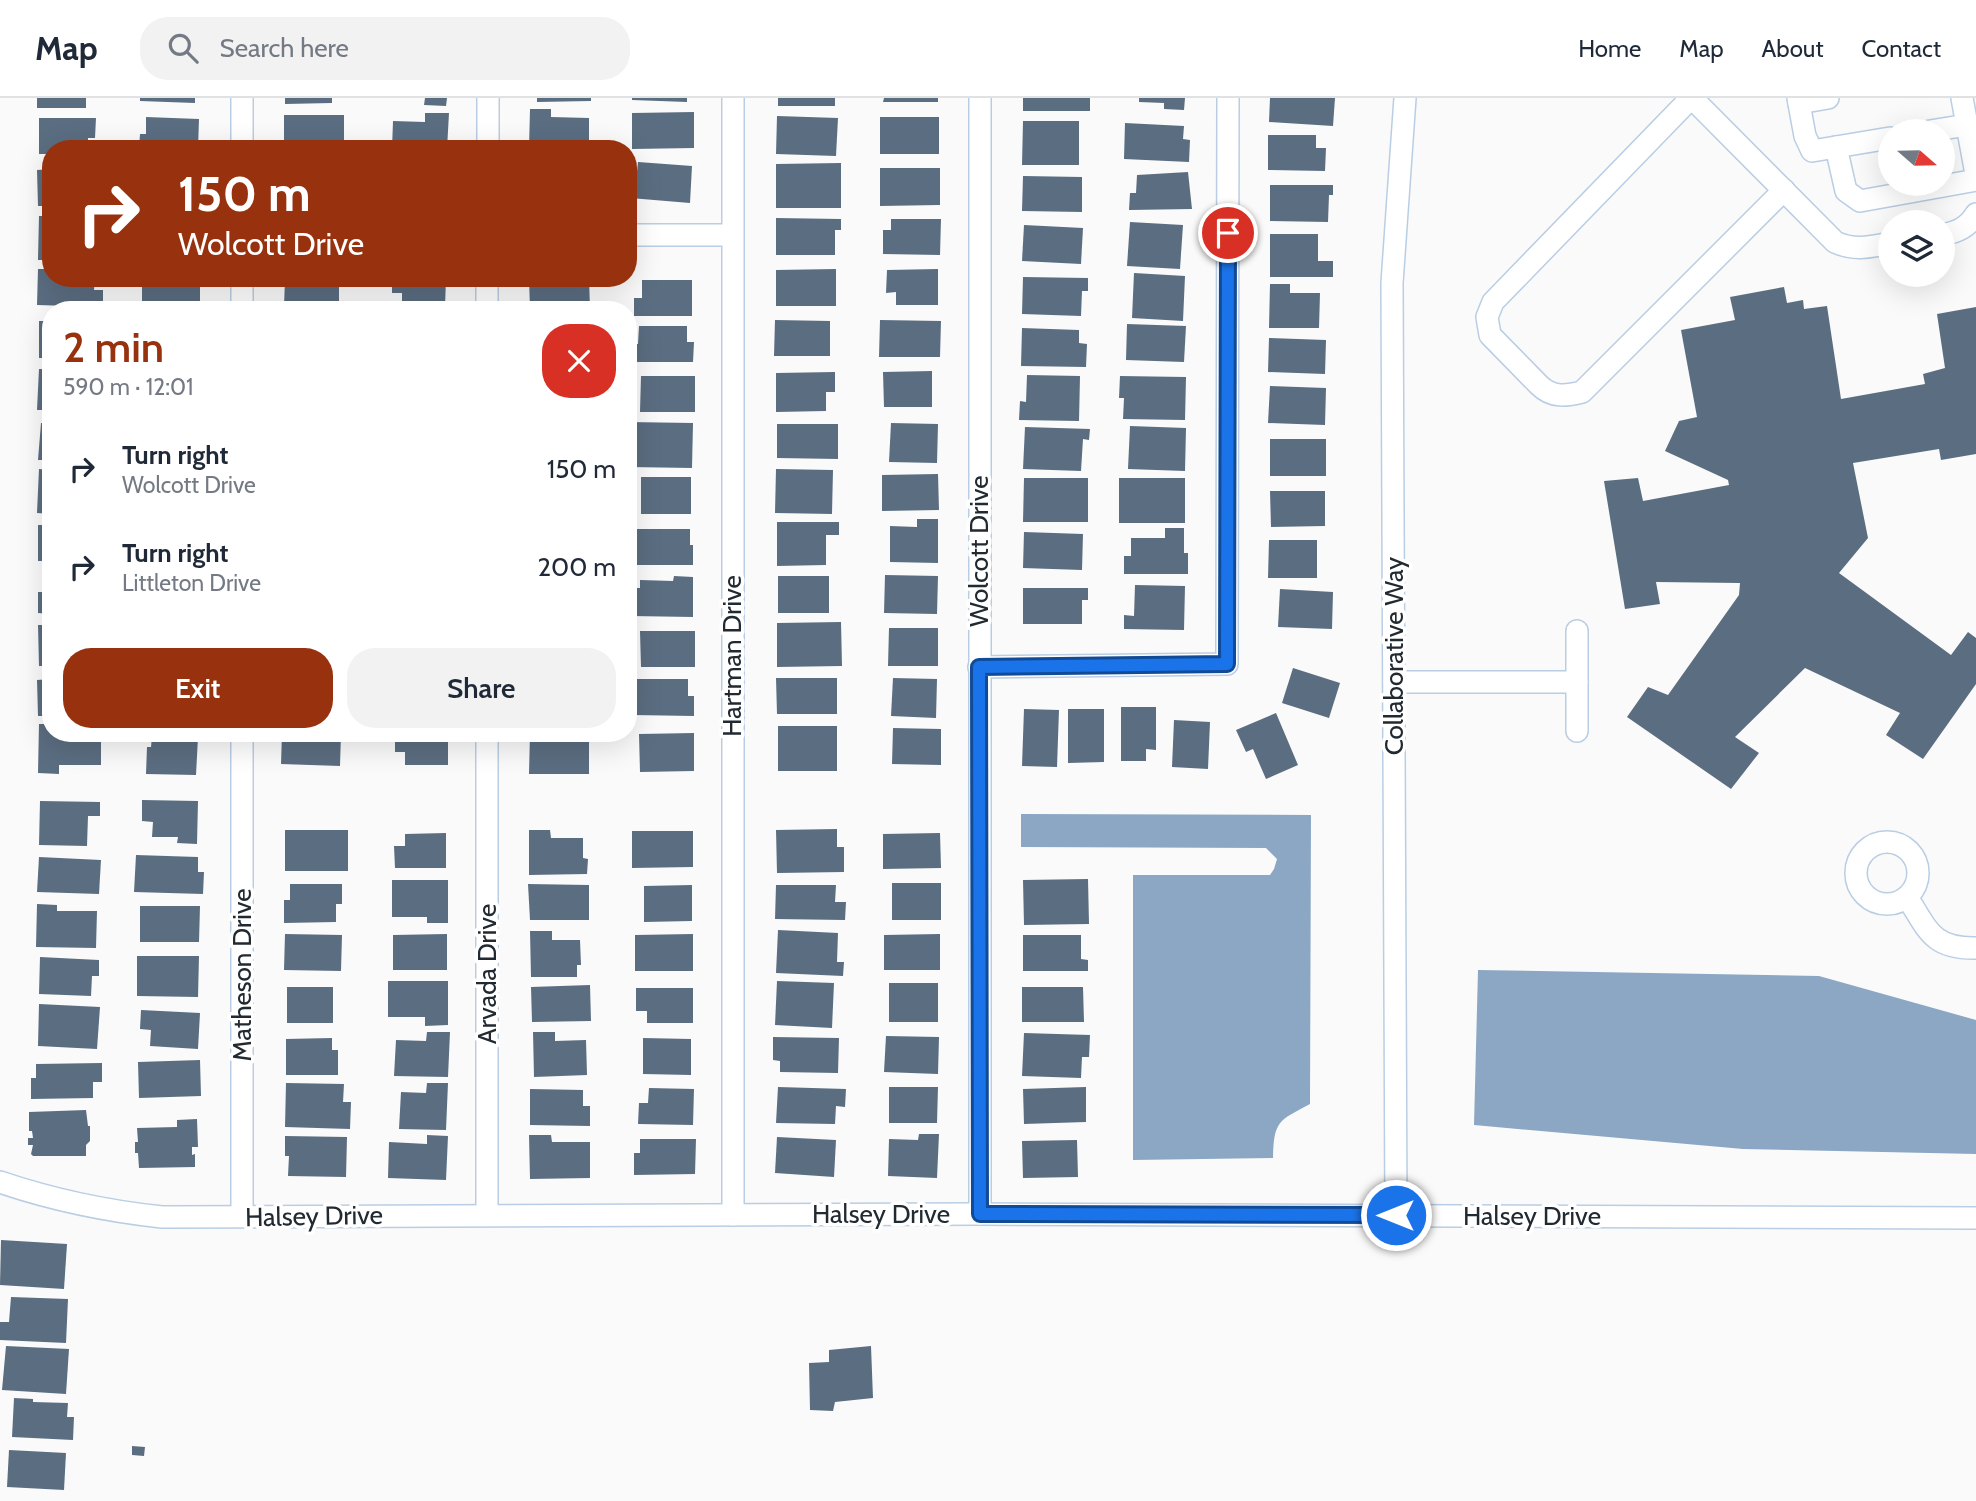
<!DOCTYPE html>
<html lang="en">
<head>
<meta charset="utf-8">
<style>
	body { margin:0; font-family:Cabin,sans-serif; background:#f2f2f3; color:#1f2937; height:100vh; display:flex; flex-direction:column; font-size:26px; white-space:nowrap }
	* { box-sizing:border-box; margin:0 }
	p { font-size:23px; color:#747a83 }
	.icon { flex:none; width:38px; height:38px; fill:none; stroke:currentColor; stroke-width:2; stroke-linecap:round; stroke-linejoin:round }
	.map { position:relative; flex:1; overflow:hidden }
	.drawer { position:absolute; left:42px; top:203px; width:595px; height:441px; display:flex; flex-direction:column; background:#fff; border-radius:28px; box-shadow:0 7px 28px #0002 }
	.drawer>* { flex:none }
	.top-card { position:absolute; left:42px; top:42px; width:595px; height:147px; border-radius:28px; box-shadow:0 7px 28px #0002; background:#98320e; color:#fff; overflow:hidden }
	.needle { width:46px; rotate:110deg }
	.controls { position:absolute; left:1878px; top:21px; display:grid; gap:14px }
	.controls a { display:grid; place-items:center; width:77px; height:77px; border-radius:50%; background:#fff; box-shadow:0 7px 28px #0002; font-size:35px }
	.pin { position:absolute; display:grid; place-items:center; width:60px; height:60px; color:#fff; margin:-30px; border:4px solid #fff; border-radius:50%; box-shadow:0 2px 7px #0007 }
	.me { position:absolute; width:77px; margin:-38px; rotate:270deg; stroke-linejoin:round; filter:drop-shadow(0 0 5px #0008) }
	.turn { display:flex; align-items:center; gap:24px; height:147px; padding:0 21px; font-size:32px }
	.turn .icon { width:91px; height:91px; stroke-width:2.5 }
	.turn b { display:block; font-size:49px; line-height:60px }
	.round { display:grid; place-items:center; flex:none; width:74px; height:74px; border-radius:28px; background:#f2f2f3 }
	.headline { display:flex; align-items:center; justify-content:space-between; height:119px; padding:0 21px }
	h1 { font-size:42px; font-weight:600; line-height:52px; color:#98320e }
	.cta { display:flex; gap:14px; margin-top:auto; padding:14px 21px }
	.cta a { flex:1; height:80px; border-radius:28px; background:#98320e; color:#fff; font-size:28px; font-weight:600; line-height:80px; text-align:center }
	.cta a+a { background:#f2f2f3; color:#1f2937 }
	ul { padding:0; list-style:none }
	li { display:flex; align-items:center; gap:21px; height:98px; padding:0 21px }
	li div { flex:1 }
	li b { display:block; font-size:26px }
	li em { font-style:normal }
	header { display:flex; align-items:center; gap:42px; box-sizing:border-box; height:98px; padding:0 35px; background:#fff; border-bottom:2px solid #e0e1e3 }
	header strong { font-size:33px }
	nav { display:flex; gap:38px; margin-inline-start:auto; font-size:24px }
	.search { width:490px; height:63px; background:#f2f2f3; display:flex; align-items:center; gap:18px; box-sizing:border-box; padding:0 24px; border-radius:28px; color:#747a83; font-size:26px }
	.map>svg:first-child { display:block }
	.water { fill:#8ba7c4 }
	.building { fill:#5b6d81 }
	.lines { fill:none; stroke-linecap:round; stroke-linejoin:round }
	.minor-casing { stroke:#b9cee4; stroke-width:24 }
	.minor { stroke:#fff; stroke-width:21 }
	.route-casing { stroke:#114b97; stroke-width:18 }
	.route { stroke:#1a73e8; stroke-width:12 }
	.labels { text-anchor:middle; stroke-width:7; stroke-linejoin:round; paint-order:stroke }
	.street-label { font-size:26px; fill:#212931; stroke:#fff }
</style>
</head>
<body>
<header>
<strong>Map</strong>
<div class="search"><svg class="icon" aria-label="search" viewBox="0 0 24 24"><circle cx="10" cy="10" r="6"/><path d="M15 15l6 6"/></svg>Search here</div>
<nav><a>Home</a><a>Map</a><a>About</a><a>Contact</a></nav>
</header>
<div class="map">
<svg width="1976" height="1403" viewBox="0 0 1976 1403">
	<rect width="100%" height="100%" fill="#fafafa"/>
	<g class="water">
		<path d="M1021,716L1311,717L1310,1006C1278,1023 1274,1023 1273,1060L1133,1062V777H1270L1274,771L1277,761L1266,750L1021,749Z"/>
		<path d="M1478,872L1819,878L1976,922V1056L1743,1051L1474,1027Z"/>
	</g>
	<g class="building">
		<rect x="37" y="0" width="49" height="10"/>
		<path d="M140,0H195V5L140,3Z"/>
		<path d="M285,0H332V5L285,6Z"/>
		<path d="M425,0H447L446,8L424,7Z"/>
		<path d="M537,0H591V3L537,4Z"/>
		<path d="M632,0H687V4L632,2Z"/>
		<rect x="778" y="0" width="57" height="8"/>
		<path d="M884,0H938V4H883Z"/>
		<rect x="1023" y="0" width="67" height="13"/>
		<path d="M1139,0H1185L1184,12L1164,11V5L1139,4Z"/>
		<path d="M1270,0H1335L1333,28L1269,24Z"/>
		<path d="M530,11H551V19L589,20V51H529Z"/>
		<path d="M694,14V50L632,51V15Z"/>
		<path d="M425,15H449L447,51H392L393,23L425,24Z"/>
		<rect x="284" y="17" width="60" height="34"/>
		<path d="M777,18L838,20L836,58L776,56Z"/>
		<path d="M146,19L199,21L198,51H139L140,36H146Z"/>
		<rect x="880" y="19" width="59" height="37"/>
		<path d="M39,20H96L95,40H88V51H51V56H39Z"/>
		<path d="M1023,23H1079V67H1022Z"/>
		<path d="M1125,25L1184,28L1183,41L1190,42L1189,64L1124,61Z"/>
		<path d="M1268,37H1316V50H1326L1325,73L1268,72Z"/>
		<path d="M638,64L692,68L690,105L630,100L631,82L636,83Z"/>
		<path d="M841,65V110H776V66Z"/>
		<path d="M880,70H940V107L880,108Z"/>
		<path d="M51,71V108H38L37,72Z"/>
		<path d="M1188,74L1192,111L1129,112L1130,95H1136L1137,77Z"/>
		<path d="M1023,78L1082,79V114L1022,113Z"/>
		<path d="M1270,87H1333V97H1329L1328,124L1270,123Z"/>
		<path d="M39,118H51V162H38Z"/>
		<path d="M776,120L841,121V132H835V157H776Z"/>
		<path d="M891,121H941L940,157L883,156V132H891Z"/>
		<path d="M1130,124L1183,127L1180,171L1127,168Z"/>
		<path d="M1024,127L1083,130L1081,166L1022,163Z"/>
		<path d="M1270,136H1318V163H1333V179H1270Z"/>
		<path d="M38,171H51V180H95L94,192H103V209L37,207Z"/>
		<path d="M836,171V208H776V172Z"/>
		<path d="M938,171V207H896V194L886,195L887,172Z"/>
		<path d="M1134,175L1185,178L1183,223L1132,220Z"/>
		<path d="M1023,179L1088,180V193H1082L1081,218L1022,216Z"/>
		<path d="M133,180H200V208H142V187H133Z"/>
		<path d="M285,180H334V188H339V210L284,209Z"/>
		<path d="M392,180H446L445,209L402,207V195H392Z"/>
		<path d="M529,180H589L590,212H530Z"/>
		<path d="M642,182H692V218H634V200H642Z"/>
		<path d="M1270,186H1290V195H1320L1319,230H1269Z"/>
		<path d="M1784,189L1787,205L1803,202L1804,211L1827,208L1841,301L1925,286L1923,276L1945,270L1937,216L1976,209V356L1941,362L1939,351L1853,365L1868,440L1839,475L1951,557L1968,534L1976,540V586L1923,661L1886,637L1900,615L1805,570L1735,639L1759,655L1731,691L1627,619L1648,589L1668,597L1739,497L1740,485L1656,484L1660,506L1625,511L1604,383L1638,380L1643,403L1729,387L1728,382L1665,353L1679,323L1697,319L1681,232L1735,222L1730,199Z"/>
		<path d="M775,222L830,223V258H774Z"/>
		<path d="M880,222L941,223L940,259H879Z"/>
		<rect x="39" y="223" width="12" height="37"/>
		<path d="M1127,226L1186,228L1184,264L1126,262Z"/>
		<path d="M639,228H687V244H694L693,264H631V246H638Z"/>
		<path d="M1022,230L1079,232V245L1087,246L1086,269L1021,268Z"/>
		<path d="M1269,240L1326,242L1325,276L1268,274Z"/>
		<path d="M39,271H51V312H37Z"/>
		<path d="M932,273V309H884L883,274Z"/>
		<path d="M835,274V294H826V313L776,314V275Z"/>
		<path d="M1027,277L1080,278L1079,323L1019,322L1020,303L1026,304Z"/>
		<path d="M641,278H695V314H640Z"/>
		<path d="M1120,278L1186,279L1185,322L1123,321L1124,300H1119Z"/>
		<path d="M1270,288L1326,290L1325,327L1268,325Z"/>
		<path d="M628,324L693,325L692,370L628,369Z"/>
		<path d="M41,325L51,326V362H38Z"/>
		<path d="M891,325L938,326L937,365L889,364Z"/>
		<path d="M777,326H838V361L777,360Z"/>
		<path d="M1130,328L1186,330L1185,373L1128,371Z"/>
		<path d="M1025,329L1090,331L1089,342L1083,341L1081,373L1023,371Z"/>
		<rect x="1270" y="341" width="56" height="37"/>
		<path d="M39,371L51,372V416L37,415Z"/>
		<path d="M776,371L833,372L832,416L775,415Z"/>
		<path d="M938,376L939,412L882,413V377Z"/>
		<rect x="641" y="379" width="50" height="37"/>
		<path d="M1024,380H1088V424H1023Z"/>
		<rect x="1119" y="380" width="66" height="45"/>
		<path d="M1270,393H1325V428L1271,429Z"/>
		<path d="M917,421H938V465L890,464V428L917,429Z"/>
		<path d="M777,424H839V437H826V467L777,468Z"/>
		<rect x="38" y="427" width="13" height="36"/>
		<path d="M1165,430H1184V455H1188V476H1124V458H1131V440H1165Z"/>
		<path d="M632,431H690V447H693V467H632Z"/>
		<path d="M1024,434L1083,436L1082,472L1023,470Z"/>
		<path d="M1269,442H1317V480H1268Z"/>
		<path d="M885,477L938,478L937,516L884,515Z"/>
		<path d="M674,478L693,479V519L631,518L632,490H640V482L673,483Z"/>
		<rect x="778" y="478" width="51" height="37"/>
		<path d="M43,480H51V516L38,515V494H43Z"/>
		<path d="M1135,487L1185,488L1184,532L1124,531V517L1134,518Z"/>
		<path d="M1023,490H1088V502H1082V526H1023Z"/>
		<path d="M1280,491L1333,494L1332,531L1278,529Z"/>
		<path d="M841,524L842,568L777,569V525Z"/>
		<path d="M38,527H51V568H39Z"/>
		<path d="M889,530H938V568H888Z"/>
		<path d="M640,533H695V569H641Z"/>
		<path d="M1293,570L1340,585L1329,620L1282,605Z"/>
		<path d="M776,580H837V616H777Z"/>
		<path d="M893,580L937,581L936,620L891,618Z"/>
		<path d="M51,581V618H38L37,582Z"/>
		<path d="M637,581H688V598H694V618L632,617V599H637Z"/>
		<path d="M1121,609H1156V652L1146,651V663H1121Z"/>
		<path d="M1024,611L1059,612L1057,669L1022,668Z"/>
		<path d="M1068,611H1104V664L1068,665Z"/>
		<path d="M1276,615L1298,667L1266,681L1253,651L1246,654L1236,632Z"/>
		<path d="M1174,622L1210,624L1208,671L1172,669Z"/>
		<path d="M39,626H51V635H101V667H59V676L38,675Z"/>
		<rect x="778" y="628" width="59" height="45"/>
		<path d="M893,630L941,631V667L892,666Z"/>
		<path d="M282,635H341L340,668L281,666Z"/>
		<path d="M395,635H448V667H405V654H395Z"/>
		<path d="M530,635H550V640H589V676H529Z"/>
		<path d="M694,635V673L640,674L639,636Z"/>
		<path d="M152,638L198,639L196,677L146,676L147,649H151Z"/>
		<path d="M142,702L198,703L197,746L177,745L178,739H152L153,724L142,723Z"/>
		<path d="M40,703L100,704V718H88L87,748L39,747Z"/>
		<path d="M837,731V749H844V774L777,775L776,732Z"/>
		<rect x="285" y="732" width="63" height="41"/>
		<path d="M529,732H550L551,740H583V760L588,761L587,776L529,777Z"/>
		<path d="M632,733H693V769L632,770Z"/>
		<path d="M446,735V770H395L394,748H405V736Z"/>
		<path d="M940,735L941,770L883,771V736Z"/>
		<path d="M136,757L198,759V774H204L203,796L134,794Z"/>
		<path d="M39,759L101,762L99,796L37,794Z"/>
		<path d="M1088,781L1089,826L1024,827L1023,782Z"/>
		<path d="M392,782H448V825H427V819H392Z"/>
		<rect x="892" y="785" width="49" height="37"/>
		<path d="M290,786H342V806H336V824L284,825V802H290Z"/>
		<path d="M528,786L589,787V822H530Z"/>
		<path d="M692,787V823L644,824V788Z"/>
		<path d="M776,787H836L835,804H846L845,822L775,821Z"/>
		<path d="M37,806L57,807V813H97L96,850L36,849Z"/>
		<path d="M140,808H200L199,844H140Z"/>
		<path d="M778,832L838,835L837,864H844L843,878L776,875Z"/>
		<path d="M530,833H552V842H580L581,867H577V879H531Z"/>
		<path d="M285,836L342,837L341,873L284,872Z"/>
		<path d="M447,836V872H393V837Z"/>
		<path d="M693,836V873H635V837Z"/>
		<path d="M940,836V872H884V837Z"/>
		<path d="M1023,837H1081V861L1088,862V873H1023Z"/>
		<path d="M137,858H199L198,899L137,898Z"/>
		<path d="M40,859L99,862V878H92L91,898L39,896Z"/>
		<path d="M388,883H448V927L425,928V919H388Z"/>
		<path d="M777,883L834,885L832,930L775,927Z"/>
		<rect x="889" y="885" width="49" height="39"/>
		<path d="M590,887L591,923L532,924L531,889Z"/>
		<rect x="287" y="889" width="46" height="36"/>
		<path d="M1022,889H1083L1084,924H1022Z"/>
		<path d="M636,890H693V925H647V913H636Z"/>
		<path d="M39,906L100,909L97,951L38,948Z"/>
		<path d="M141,912L200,915L198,951L150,948L151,932L140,931Z"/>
		<path d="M427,934H450L448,979L394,978L396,942L426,943Z"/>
		<path d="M533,934H555V943L586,942L587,977L534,979Z"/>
		<path d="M1024,935L1090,937L1089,959H1082L1081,980L1022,978Z"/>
		<path d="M886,938L939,939L938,976L884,974Z"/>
		<path d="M773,939L839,940L838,975L780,974V963L773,962Z"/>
		<path d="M332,940V952H338V977H286V941Z"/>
		<path d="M643,940L691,941V977L643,976Z"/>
		<path d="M200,962L201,998L139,1000L138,964Z"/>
		<path d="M102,965V984H93V1000L31,1001V980H36V966Z"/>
		<path d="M286,985L344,986L343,1004H351L350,1031L285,1029Z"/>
		<path d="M427,985H448L446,1032L399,1031L401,994L426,995Z"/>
		<path d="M778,989L846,991L845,1009L836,1008L835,1026L776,1025Z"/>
		<path d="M889,989H938L937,1025H889Z"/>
		<path d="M1086,989V1024L1024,1026L1023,991Z"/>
		<path d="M649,990L694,991L693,1027L638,1026L639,1005H648Z"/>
		<path d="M530,991L583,992V1008H590V1028L530,1027Z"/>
		<path d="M86,1012L88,1028H90V1043L86,1047V1058H33L31,1056L33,1047H28V1040H33L32,1033H29V1014Z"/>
		<path d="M197,1021L198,1049H192V1057L195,1056V1069L139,1070L138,1055H135V1044H138L137,1030L177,1029V1022Z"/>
		<path d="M919,1036H939L937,1080L888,1078L889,1041L918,1042Z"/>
		<path d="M427,1037L448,1038L446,1082L388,1080L389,1044L427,1046Z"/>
		<path d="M529,1037H551L552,1044H590V1080L530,1081Z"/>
		<path d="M285,1038L347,1039L346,1079L288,1078L289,1058H285Z"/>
		<path d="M777,1039L836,1042L834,1079L775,1075Z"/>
		<path d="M640,1041H696L695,1076L634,1077V1055H640Z"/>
		<path d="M1077,1042L1078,1079L1023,1080L1022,1043Z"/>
		<path d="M1,1142L67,1146L64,1191L0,1187Z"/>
		<path d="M11,1199L68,1201L66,1245L0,1242V1224H9Z"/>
		<path d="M6,1248L69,1251L66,1296L2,1292Z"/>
		<path d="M871,1248L873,1300L835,1304L833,1313L810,1312L809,1265L829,1264V1252Z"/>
		<path d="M14,1300L33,1301V1304L68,1305L67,1319H74L73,1342L12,1339Z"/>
		<path d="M132,1348L145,1349L144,1358L132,1357Z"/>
		<path d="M9,1352L66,1355L64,1392L7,1389Z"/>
	</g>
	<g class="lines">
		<defs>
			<g id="minor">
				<path d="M242,0V51"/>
				<path d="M1691,0L1493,204L1487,219L1490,237L1539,287C1552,300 1566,298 1582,294L1784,92"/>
				<path d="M1692,0L1835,144C1854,153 1870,149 1890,145"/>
				<path d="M1798,0L1805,38L1812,53L1836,49L1846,93L1860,103L1976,82"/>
				<path d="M1962,0L1976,76"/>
				<path d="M1799,5L1828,0"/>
				<path d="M1930,33L1967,27"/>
				<path d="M1836,49L1890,40"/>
				<path d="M488,51V0"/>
				<path d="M628,137H732"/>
				<path d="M1942,137C1958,134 1968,129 1976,116"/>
				<path d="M242,180V212"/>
				<path d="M487,212V180"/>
				<path d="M1577,533V633"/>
				<path d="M979,569L1227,566L1228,0"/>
				<path d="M1394,584H1577"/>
				<path d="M242,635V1118"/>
				<path d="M487,635V1116"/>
				<circle cx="1887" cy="775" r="31"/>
				<path d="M1907,799C1928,832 1932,851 1976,850"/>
				<path d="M0,1084C53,1102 106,1113 162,1119L980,1116L1976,1120"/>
				<path d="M980,1116V0"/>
				<path d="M733,1117V0"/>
				<path d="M1396,1117L1392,185L1405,0"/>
			</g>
		</defs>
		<use href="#minor" class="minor-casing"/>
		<use href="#minor" class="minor"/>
	</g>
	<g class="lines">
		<defs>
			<path id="route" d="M1228,135L1227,566L979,569L980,1116L1396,1117"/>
		</defs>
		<use href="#route" class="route-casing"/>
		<use href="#route" class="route"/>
	</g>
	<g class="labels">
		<g class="street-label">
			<text transform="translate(979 453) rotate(-90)" y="9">Wolcott Drive</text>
			<text transform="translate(732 558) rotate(-90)" y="9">Hartman Drive</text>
			<text transform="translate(1394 558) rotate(-90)" y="9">Collaborative Way</text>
			<text transform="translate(487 876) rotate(-90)" y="9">Arvada Drive</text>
			<text transform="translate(242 877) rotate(-90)" y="9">Matheson Drive</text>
			<text x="881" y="1125">Halsey Drive</text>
			<text transform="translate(314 1118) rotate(-1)" y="9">Halsey Drive</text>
			<text x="1532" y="1127">Halsey Drive</text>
		</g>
	</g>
</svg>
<div class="controls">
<a><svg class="needle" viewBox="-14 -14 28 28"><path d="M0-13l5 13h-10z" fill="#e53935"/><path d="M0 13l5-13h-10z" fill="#747a83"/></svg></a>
<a><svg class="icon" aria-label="layers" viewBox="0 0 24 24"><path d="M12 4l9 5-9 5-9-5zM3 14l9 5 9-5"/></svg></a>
</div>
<div class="pin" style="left:1228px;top:135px;background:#d93025"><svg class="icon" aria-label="arrive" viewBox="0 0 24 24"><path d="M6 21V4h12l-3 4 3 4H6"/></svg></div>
<svg class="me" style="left:1396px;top:1117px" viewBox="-20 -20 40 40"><circle r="17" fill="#1a73e8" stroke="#fff" stroke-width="3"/><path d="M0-11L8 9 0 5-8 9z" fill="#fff"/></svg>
<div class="top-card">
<div class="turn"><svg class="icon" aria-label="right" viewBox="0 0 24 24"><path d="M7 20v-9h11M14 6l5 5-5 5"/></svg><div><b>150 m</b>Wolcott Drive</div></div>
</div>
<section class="drawer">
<div class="headline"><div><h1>2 min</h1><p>590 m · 12:01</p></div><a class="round" style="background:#d93025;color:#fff"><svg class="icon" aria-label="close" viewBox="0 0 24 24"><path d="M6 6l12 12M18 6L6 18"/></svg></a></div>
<ul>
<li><svg class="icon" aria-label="right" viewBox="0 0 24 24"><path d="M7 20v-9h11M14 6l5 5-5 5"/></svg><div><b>Turn right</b><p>Wolcott Drive</p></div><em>150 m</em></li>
<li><svg class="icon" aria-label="right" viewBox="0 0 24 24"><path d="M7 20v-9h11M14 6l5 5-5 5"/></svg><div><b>Turn right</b><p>Littleton Drive</p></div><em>200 m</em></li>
</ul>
<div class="cta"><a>Exit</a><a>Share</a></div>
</section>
</div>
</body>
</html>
